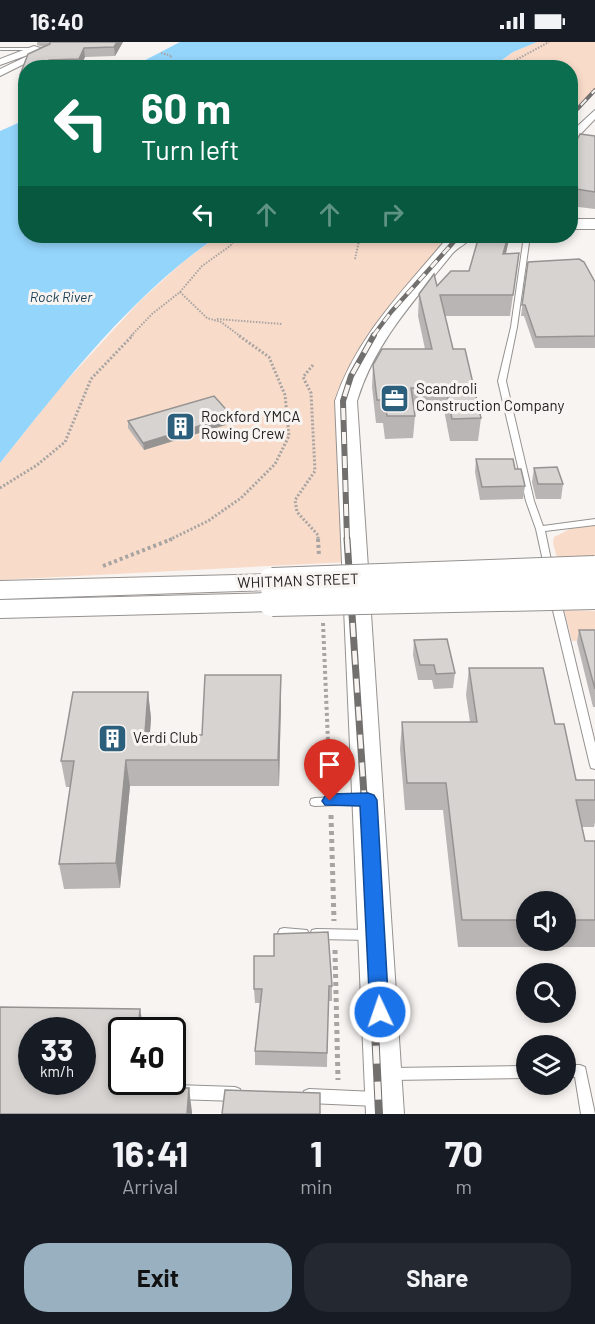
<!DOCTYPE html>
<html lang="en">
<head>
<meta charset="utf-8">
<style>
	body { margin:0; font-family:Barlow,sans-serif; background:#242831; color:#f1f3f6; height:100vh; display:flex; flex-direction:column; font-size:22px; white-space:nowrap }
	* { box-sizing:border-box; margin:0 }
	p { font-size:20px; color:#9ea1a6 }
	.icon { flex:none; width:33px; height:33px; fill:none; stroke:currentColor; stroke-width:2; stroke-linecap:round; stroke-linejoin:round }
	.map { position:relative; height:1072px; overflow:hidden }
	.panel { display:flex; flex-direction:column; background:#171b24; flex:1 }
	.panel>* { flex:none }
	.hud { position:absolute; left:18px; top:18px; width:560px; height:183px; border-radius:24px; box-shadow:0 3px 9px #0003; background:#0b6e4f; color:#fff; overflow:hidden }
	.fabs { position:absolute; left:516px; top:849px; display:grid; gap:12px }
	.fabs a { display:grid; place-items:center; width:60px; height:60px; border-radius:50%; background:#171b24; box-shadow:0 3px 9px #0003; font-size:30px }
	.speed { position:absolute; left:18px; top:975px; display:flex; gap:12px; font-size:30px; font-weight:700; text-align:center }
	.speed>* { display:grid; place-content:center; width:78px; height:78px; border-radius:50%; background:#171b24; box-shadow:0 3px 9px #0003; line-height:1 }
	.speed small { font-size:15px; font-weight:400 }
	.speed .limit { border:3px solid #111; border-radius:9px; background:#fff; color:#111 }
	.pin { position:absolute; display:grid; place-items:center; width:51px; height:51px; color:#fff; margin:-62px -26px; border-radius:50% 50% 50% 0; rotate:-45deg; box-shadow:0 0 6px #0007 }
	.pin .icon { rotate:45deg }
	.me { position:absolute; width:66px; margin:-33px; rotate:357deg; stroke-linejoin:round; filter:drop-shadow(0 0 4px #0008) }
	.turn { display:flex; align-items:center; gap:21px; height:126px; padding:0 24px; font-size:27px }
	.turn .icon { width:78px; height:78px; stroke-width:2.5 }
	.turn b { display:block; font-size:42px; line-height:51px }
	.lanes { display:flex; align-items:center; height:57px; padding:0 24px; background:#0003; justify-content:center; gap:30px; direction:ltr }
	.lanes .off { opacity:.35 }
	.eta { display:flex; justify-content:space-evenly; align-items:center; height:102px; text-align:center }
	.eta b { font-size:36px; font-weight:700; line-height:42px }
	.primary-button { display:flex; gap:12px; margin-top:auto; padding:12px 24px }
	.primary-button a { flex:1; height:69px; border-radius:24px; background:#98b0bf; color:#111; font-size:24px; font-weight:700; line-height:69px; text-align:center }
	.primary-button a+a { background:#242831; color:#f1f3f6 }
	.status { display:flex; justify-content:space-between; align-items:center; height:42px; padding:0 30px; background:#171b24; direction:ltr }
	.status svg { height:16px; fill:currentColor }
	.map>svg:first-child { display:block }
	.green { fill:#f9dbca }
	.water { fill:#94d5fc }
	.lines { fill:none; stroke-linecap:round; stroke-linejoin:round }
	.lane-casing { stroke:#959290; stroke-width:2 }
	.street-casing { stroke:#959290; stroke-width:2 }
	.secondary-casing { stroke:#959290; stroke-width:2 }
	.path-far3 { stroke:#a7a4a2; stroke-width:2; stroke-dasharray:1.5 1.5; stroke-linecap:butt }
	.path-far2 { stroke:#a7a4a2; stroke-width:3; stroke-dasharray:2 2; stroke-linecap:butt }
	.path-far1 { stroke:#a7a4a2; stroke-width:4; stroke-dasharray:3 3; stroke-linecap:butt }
	.path { stroke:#a7a4a2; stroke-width:5; stroke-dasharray:4 4; stroke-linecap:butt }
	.lane { fill:#fff; fill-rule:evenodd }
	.street { fill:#fff; fill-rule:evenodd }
	.secondary { fill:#fff; fill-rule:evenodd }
	.rail-far4-casing { stroke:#72706f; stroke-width:4 }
	.rail-far3-casing { stroke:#72706f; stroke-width:4.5 }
	.rail-far2-casing { stroke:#72706f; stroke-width:6 }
	.rail-far1-casing { stroke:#72706f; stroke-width:7 }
	.rail-casing { stroke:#72706f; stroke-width:8 }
	.rail-far4 { stroke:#f8f4f2; stroke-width:2; stroke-dasharray:8; stroke-linecap:butt }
	.rail-far3 { stroke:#f8f4f2; stroke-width:3; stroke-dasharray:9; stroke-linecap:butt }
	.rail-far2 { stroke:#f8f4f2; stroke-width:4; stroke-dasharray:12; stroke-linecap:butt }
	.rail-far1 { stroke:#f8f4f2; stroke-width:4.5; stroke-dasharray:14; stroke-linecap:butt }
	.rail { stroke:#f8f4f2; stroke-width:6; stroke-dasharray:18; stroke-linecap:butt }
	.secondary-bridge-casing { stroke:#959290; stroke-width:30; stroke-linecap:butt }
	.secondary-bridge { stroke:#fff; stroke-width:28 }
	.wall { fill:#b9b5b4; fill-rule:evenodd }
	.shaded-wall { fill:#969492 }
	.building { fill:#d7d3d1; stroke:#969492; stroke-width:1.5; fill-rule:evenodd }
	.route { fill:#1a73e8; stroke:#114b97; stroke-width:1.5 }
	.labels { text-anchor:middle; stroke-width:6; stroke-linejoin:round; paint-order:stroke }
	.far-water-label { font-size:14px; font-style:italic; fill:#1a3f54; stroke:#f8f4f2 }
	.poi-label { font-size:15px; fill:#232221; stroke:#f8f4f2; text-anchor:start }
	.street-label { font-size:15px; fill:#232221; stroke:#f8f4f2 }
</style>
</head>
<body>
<div class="status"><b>16:40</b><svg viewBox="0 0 49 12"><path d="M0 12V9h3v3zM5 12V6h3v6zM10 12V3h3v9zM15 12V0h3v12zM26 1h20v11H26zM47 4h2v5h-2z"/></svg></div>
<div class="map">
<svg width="595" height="1072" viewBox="0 0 595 1072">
	<rect width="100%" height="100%" fill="#f8f4f2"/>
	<g class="green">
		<path d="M537,0H595V48L570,75V26H492L513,10Z"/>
		<path d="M218,194H459L358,317L348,520L0,538V421L58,348L140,259L184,219Z"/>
		<path d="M595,484V514L557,516L553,501L554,495L574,485Z"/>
		<path d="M564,568L595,569V598L572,599Z"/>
	</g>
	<g class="water">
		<path d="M180,0H537L513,10L492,25H132Z"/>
		<path d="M25,78L26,194H218C132,252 64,341 0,421V89Z"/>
	</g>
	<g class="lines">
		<defs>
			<g id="lane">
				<path d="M0,6H34L36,7L34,8H0Z"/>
				<path d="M524,194H530L517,285L506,339L534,459L543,484L595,477V483L545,489L553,528L549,531L545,528L536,487L526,459L498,339L511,285Z"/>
				<path d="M555,553L560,556L595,701V727L591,726L590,723L550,556Z"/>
				<path d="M363,754L367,755L368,758L367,761L363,762L315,764L311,763L310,760L311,757L315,756Z"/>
				<path d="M284,886L307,888L309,892L307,896C299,899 287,898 280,895L278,891L280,887Z"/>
				<path d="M316,887L369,888L373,889L375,893L373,897L369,898L316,897L312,896L310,892L312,888Z"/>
				<path d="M566,1023H580L585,1025L595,1072H581L575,1035H566Z"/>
				<path d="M526,1024V1036L391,1038L386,1037L384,1032L386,1027L391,1026Z"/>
				<path d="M177,1043L235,1045L240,1047L242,1052L240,1057L235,1059L177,1057L172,1055L170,1050L172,1045Z"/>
				<path d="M309,1047L376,1050L381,1052L383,1057L381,1062L376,1064L309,1061L304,1059L302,1054L304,1049Z"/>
			</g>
			<g id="street">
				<path d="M34,4L50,9L0,34V27L36,10L0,23V17Z"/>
				<path d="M595,68V77L574,99L570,100V91Z"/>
			</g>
			<g id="secondary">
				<rect x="570" y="177" width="25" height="10"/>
				<path d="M454,194H473C467,202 458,205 452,212C414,259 375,300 357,359L404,1072H366L335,359C356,296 401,251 443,201Z"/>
				<path d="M272,532L281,534L285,540L281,546L272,548L0,557V539Z"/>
				<path d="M272,551L281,554L285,560L281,566L272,569L0,576V558Z"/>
			</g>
		</defs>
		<use href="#lane" class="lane-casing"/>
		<use href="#street" class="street-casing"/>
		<use href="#secondary" class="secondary-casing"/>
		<g class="path-far3">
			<path d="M161,11L172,14L169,16"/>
			<path d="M501,26L549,0"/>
			<path d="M355,217L360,194"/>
			<path d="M180,250L207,276L221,280L240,294"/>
			<path d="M217,277L282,282"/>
			<path d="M131,294L152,272L180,250L202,224L230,204L238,194"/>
		</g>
		<g class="path-far2">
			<path d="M313,323L303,335L311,351L315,429L295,458L297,470L318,493V498"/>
			<path d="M0,446L37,423L65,400L91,337L133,293"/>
			<path d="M169,498L208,479L241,456L275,422L289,394L285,353L269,315L238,293"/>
		</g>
		<g class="path-far1">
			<path d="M318,497L319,514"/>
			<path d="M103,524L172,497"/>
			<path d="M323,581L330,747"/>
		</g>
		<g class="path">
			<path d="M331,773L334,879"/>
			<path d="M335,908L338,1038"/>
		</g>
		<use href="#lane" class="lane"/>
		<use href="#street" class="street"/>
		<use href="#secondary" class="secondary"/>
		<defs>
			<path id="rail-far4" d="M570,75L595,48"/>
			<path id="rail-far3" d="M373,294L391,270L459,194"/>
			<path id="rail-far2" d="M347,498L343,359L351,334L374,293"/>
			<path id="rail-far1" d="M347,497L364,753"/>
			<path id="rail" d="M364,752L379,1072"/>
		</defs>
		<use href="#rail-far4" class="rail-far4-casing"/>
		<use href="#rail-far3" class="rail-far3-casing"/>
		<use href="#rail-far2" class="rail-far2-casing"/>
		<use href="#rail-far1" class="rail-far1-casing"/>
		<use href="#rail" class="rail-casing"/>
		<use href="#rail-far4" class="rail-far4"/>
		<use href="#rail-far3" class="rail-far3"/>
		<use href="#rail-far2" class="rail-far2"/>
		<use href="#rail-far1" class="rail-far1"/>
		<use href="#rail" class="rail"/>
		<defs>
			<g id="secondary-bridge">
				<path d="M272,540L595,528"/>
				<path d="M272,560L595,553"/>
			</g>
		</defs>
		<use href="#secondary-bridge" class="secondary-bridge-casing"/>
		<use href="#secondary-bridge" class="secondary-bridge"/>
	</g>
	<g class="wall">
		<path d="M37,0H123L115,14L85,15L80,26H26V43H21L20,33L28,12L43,5L37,3Z"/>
		<path d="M595,94V167L570,164V111Z"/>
		<path d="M479,194H509L506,212L519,211L510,274H445L453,307L481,376L478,399H450L444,368L414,369L415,374L413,396L385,397L383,381H376L372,345L373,323L425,307L418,274L419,252L469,229Z"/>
		<path d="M528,220L595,240V306H535L524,274H521Z"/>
		<path d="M128,379L232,381L144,408L128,386Z"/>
		<path d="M476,417L515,427L525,444L523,457L480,458L475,430Z"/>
		<path d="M534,426L563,442L561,457H536L532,440Z"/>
		<path d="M579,588H595V665H593L577,600Z"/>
		<path d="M414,598L455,631L453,646L434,647L432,638H418L413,613Z"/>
		<path d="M469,626L555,682L576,738H595V780L594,785H582L585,799H595V905H458L443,768H405L400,707L402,680H470L466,653ZM526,860H566V898H526Z"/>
		<path d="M281,633V659L279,744H130L120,846L64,847L59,822L70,745H66L61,719L148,650L151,676L150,691L202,693Z"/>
		<path d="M332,944V959H328L327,1025L255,1023V1009L260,961H255L254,947Z"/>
	</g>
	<g class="shaded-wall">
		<path d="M117,0H123L115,14L114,5Z"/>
		<path d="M84,6L85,15L79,26V17Z"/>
		<path d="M20,33H26V43H21Z"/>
		<path d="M508,194H509L508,202L501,233L503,212Z"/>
		<path d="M232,374V381L144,408L143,401Z"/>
		<path d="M281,633V659L279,744L278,718Z"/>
		<path d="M148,650L151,676L148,717L145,691Z"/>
		<path d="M126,718L130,744L120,846L116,821Z"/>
		<path d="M140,967L144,988H138Z"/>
		<path d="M131,1040H138L135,1069L130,1045Z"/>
		<path d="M189,1046L192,1070V1072H187Z"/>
	</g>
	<g class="building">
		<path d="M50,0H117L114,5L84,6L79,17L49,18L47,26H26V33H20L28,12L50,2Z"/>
		<path d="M580,92L595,94V150L570,146V111Z"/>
		<path d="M479,194H508L503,212L519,211L513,253H440L453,307H465L481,376L452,377L446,346H411L415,374H387L385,358H377L373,323L382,307H432L419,252L434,232L437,244L451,229H469Z"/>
		<path d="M579,217L584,220L595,240V294L536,295L525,263H522L528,220Z"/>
		<path d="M214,354L232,374L143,401L128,379Z"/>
		<path d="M476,417H513L515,427H521L525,444L482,445Z"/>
		<path d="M557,425L563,442H538L534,426Z"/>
		<path d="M579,588H595V647Z"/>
		<path d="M447,597L455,631L436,632L434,623H420L414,598Z"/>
		<path d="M469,626H543L555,682H564L576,738H595V758H576L585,799H595V878H566V860H526V878H462L446,741H407L402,680H477Z"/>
		<path d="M205,633H281L278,718H126L116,821L59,822L74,719H61L73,650H148L145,691L202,693Z"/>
		<path d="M328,890L332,944H329L327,1011L255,1009L262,947H254V914H274V892Z"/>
		<path d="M0,965L140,967L138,988H122V1040H131L130,1045L189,1046L187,1072H0ZM32,988H82V1040H32Z"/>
		<path d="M225,1048L320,1051V1072H222Z"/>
	</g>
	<path class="route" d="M368,751L374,753L377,758L389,970L386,976L380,979L373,976L370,970L360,764L325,763L322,759L325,754L330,752Z"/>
	<defs>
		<symbol id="office-square" viewBox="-11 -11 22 22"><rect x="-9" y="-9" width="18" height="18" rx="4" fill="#2b5f7c" stroke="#f8f4f2"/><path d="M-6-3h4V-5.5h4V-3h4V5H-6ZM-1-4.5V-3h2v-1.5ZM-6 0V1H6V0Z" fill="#fff"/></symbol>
		<symbol id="building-square" viewBox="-11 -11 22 22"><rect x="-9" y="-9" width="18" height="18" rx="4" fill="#2b5f7c" stroke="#f8f4f2"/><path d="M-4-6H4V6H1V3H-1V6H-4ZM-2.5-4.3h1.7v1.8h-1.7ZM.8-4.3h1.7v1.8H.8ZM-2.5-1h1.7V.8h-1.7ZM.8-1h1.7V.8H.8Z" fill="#fff"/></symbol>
	</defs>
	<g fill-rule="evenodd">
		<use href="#office-square" x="378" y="340" width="33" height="33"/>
		<use href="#building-square" x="164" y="368" width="33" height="33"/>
		<use href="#building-square" x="96" y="680" width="33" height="33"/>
	</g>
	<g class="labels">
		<g class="far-water-label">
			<text x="61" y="260">Rock River</text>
		</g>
		<g class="poi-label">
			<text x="416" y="352">Scandroli<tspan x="416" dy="17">Construction Company</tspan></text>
			<text x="201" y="380">Rockford YMCA<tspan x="201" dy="17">Rowing Crew</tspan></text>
			<text x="133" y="701">Verdi Club</text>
		</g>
		<g class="street-label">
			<text transform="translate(298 539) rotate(-2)" y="5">WHITMAN STREET</text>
		</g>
	</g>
</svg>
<div class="fabs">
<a><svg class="icon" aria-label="sound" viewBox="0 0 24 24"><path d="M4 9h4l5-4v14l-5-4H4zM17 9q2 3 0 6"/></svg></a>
<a><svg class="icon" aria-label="search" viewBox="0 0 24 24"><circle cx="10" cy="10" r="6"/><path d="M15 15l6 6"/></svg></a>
<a><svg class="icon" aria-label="layers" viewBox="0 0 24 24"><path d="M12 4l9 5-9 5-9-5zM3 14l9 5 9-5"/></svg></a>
</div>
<div class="speed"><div>33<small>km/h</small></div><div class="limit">40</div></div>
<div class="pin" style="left:330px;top:759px;background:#d93025"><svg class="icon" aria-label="arrive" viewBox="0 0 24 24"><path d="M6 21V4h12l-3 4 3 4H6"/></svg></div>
<svg class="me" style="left:380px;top:970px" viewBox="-20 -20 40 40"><circle r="17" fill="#1a73e8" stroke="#fff" stroke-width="3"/><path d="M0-11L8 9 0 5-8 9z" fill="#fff"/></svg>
<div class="hud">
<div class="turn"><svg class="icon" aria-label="left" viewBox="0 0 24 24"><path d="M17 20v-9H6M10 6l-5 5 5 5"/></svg><div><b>60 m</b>Turn left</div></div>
<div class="lanes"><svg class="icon" aria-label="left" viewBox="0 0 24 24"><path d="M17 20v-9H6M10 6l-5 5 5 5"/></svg><svg class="icon off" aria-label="ahead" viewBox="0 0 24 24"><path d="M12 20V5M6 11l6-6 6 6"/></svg><svg class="icon off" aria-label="ahead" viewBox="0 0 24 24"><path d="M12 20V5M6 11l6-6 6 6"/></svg><svg class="icon off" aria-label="right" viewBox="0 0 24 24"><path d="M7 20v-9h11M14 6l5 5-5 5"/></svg></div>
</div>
</div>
<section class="panel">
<div class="eta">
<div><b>16:41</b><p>Arrival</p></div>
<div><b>1</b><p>min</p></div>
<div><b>70</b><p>m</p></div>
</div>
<div class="primary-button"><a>Exit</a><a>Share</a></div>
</section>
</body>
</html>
